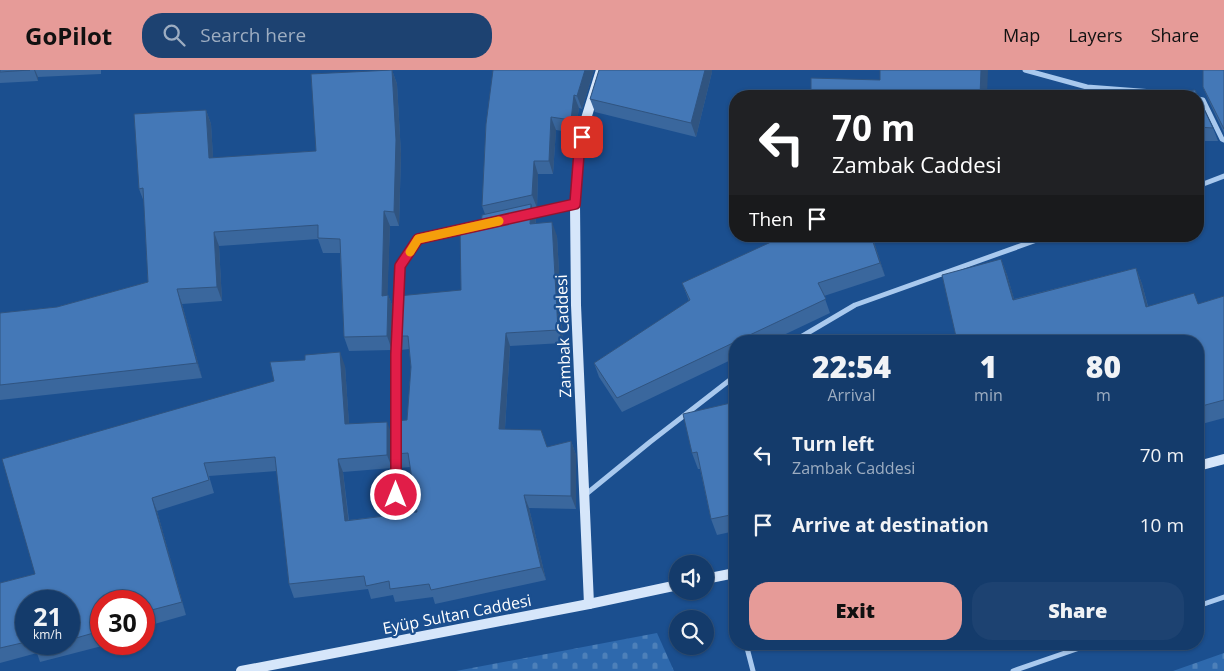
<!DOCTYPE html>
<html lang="en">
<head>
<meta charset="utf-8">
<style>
	body { margin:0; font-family:"Open Sans",sans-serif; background:#1d4271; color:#f1f3f6; height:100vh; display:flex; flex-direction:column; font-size:19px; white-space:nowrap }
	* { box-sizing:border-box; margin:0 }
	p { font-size:16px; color:#9dadc1 }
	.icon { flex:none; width:28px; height:28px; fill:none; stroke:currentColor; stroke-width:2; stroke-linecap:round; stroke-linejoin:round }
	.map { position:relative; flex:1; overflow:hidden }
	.details { position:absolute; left:729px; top:265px; width:475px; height:315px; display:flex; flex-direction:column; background:#143b6b; border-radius:20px; box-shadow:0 1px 4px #0004,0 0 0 1px #33557e }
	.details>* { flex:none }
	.hud { position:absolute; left:729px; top:20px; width:475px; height:152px; border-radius:20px; box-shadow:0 1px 4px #0004,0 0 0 1px #33557e; background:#202124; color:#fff; overflow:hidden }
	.tools { position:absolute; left:669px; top:485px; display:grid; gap:10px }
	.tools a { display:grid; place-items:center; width:45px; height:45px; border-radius:50%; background:#143b6b; box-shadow:0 1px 4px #0004,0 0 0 1px #33557e; font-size:25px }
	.speed { position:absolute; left:15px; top:520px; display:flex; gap:10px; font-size:25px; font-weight:700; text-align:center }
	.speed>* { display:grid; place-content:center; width:65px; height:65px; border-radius:50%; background:#143b6b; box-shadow:0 1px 4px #0004,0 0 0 1px #33557e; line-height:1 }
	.speed small { font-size:12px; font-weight:400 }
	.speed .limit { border:8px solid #d22; background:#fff; color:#111 }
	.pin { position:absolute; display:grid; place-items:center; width:42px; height:42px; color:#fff; margin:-21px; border-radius:10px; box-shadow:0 2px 8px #0006 }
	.me { position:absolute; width:55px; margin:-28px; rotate:0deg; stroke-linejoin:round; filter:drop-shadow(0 0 4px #0008) }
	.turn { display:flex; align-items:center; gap:18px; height:105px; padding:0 20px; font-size:22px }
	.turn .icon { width:65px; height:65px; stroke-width:2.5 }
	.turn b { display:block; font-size:35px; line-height:42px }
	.then { display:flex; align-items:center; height:48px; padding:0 20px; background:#0003; gap:10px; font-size:19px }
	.eta { display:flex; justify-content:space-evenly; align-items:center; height:85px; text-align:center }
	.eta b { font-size:30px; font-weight:800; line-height:35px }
	.action { display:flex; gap:10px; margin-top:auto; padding:10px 20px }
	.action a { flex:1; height:58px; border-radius:20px; background:#e69b98; color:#111; font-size:20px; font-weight:800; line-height:58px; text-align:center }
	.action a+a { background:#1d4271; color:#f1f3f6 }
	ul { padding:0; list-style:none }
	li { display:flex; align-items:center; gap:15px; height:70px; padding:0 20px }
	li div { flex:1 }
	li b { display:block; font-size:19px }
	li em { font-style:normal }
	header { display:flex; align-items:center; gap:30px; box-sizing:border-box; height:70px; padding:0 25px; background:#e69b98; color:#111 }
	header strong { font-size:24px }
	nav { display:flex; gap:28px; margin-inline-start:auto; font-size:18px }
	.search { width:350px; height:45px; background:#1d4271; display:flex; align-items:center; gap:12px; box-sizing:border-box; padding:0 18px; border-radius:20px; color:#9dadc1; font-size:19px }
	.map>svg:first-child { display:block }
	.cemetery { fill:url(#cemetery-stones) }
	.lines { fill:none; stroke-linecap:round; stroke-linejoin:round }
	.street { stroke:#a9c9ee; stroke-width:5 }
	.secondary { stroke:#d6e6fa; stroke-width:10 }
	.wall { fill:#3a679d; fill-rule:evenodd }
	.shaded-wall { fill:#305480 }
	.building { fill:#4478b7; stroke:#305480 }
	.route-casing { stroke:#92132f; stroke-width:12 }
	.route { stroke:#e11d48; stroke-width:9 }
	.slow { stroke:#f59e0b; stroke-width:9 }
	.labels { text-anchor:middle; stroke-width:4.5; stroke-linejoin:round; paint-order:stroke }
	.street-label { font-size:16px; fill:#fff; stroke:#1b4f8f }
</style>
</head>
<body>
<header>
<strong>GoPilot</strong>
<div class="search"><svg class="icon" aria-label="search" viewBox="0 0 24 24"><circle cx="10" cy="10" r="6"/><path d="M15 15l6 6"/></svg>Search here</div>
<nav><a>Map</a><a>Layers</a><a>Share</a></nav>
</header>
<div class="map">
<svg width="1224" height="601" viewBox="0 0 1224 601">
	<defs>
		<pattern id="cemetery-stones" width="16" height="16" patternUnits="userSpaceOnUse" patternTransform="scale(1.25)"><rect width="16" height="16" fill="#2e69ad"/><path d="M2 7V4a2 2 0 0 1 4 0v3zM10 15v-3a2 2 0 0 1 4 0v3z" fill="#4d80b9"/></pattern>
	</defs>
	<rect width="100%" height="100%" fill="#1b4f8f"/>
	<g class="cemetery">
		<path d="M657,563L674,601H456Z"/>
		<path d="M1224,583V601H1173Z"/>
	</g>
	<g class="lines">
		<g class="street">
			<path d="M1025,0L1087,17L1153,22L1180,26"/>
			<path d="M1198,29L1203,30L1222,69L1224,70"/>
			<path d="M1198,116L1224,106"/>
			<path d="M530,144L575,134"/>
			<path d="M398,232L400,196L418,169L487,154"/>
			<path d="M794,271L855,235L1048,166"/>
			<path d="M396,357L397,263"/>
			<path d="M396,380V425"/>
			<path d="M585,425L650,372L735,306"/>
			<path d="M730,504L735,529"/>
			<path d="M1198,536L1224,527"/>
			<path d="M746,574L753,601"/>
			<path d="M1013,601L1091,574"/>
		</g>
		<g class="secondary">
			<path d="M1198,396L1224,389"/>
			<path d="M705,509L735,503"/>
			<path d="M589,534L576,235L575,134L579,83L585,52L601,0"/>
			<path d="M241,601L589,534L678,515"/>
		</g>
	</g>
	<g class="wall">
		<path d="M0,0H101V4L38,7V11L0,13Z"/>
		<path d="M392,0L397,14L401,84L399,156H390L387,226L388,225L394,240L392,280L349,281L344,267L340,183H323L318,169L219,176L222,231L182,234L202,308L0,330V243L57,237L148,212L144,132L139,119L206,40L211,54L213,88L316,81Z"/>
		<path d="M594,0L582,39L579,38L575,63L556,60L553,104H538L537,138L533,139L536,147V153L557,166L563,273L510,276L505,359L547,377L571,371L576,385V439L529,438L546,510L435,534L433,527L395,532L393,525L371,529L368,519L294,528L289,514L277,401L209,406L214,423L157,441L186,545L144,557V531H101V569L102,576L40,592L37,583L0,593V513L35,504L345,296L349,354L392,365V398L343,402L349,450L417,442L410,397L400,398L395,384L407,350L411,297L409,279L401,280L396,266L461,220L485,144L482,136L486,54ZM26,531H69V574H26Z"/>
		<path d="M599,0H712V2L696,67L595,42L590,29Z"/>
		<path d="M1224,0V63L1208,29L1203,17Z"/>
		<path d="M1198,26L1213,58L1218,71H1198Z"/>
		<path d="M1198,82L1201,105L1198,106Z"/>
		<path d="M872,166L885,206L824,226L830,243L771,271H735V288L622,342L599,307L594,293L689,231L682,213Z"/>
		<path d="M1001,189L1007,205L1014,229L1136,198L1142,214L1148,236L1198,234L1224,226V348L1198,355V271H957Z"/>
		<path d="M735,332V461L717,465L711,449L700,399H698L692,383Z"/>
	</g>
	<g class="shaded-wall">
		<path d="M34,0H35L38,7V11Z"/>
		<path d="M392,0L397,14L401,84L399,156L394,142Z"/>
		<path d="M585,0H594L582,39L577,26Z"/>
		<path d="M705,0H712V2L696,67L691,53Z"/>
		<path d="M981,0H988L987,26H980Z"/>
		<path d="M574,25L579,38L575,63L571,50Z"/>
		<path d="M206,40L211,54L214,103L209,88Z"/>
		<path d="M551,47L556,60L553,104L549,91Z"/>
		<path d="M1198,82L1201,105L1198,95Z"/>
		<path d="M534,91L538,104L537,138L532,125Z"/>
		<path d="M531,134L536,147L535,167L530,154Z"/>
		<path d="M384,141L390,156L387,240L382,226Z"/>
		<path d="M552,152L557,166L563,273L558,260Z"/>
		<path d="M214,162L219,176L222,231L217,217Z"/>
		<path d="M871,166H872L885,206L880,193Z"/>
		<path d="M1001,189L1007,205L1019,246L1013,230Z"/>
		<path d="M1136,198L1142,214L1152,253L1146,237Z"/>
		<path d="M177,219L182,234L202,308L197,293Z"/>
		<path d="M388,225L394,240L392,280L387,266Z"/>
		<path d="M506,263L510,276L504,373L499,359Z"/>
		<path d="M340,282L345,296L350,368L345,354Z"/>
		<path d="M387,352L392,365V398L387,385Z"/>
		<path d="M571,371L576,385V439L571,426Z"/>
		<path d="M338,389L343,402L350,464L345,451Z"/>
		<path d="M524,425L529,438L546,510L541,497Z"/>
		<path d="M152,428L157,441L186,545L182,532Z"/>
	</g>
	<g class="building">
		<path d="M0,0H30L0,2Z"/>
		<path d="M392,0L396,70L394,142L384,141L382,226L388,225L387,266L344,267L340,169L318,168V155L214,162L217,217L177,219L197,293L0,315V243L57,237L148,212L143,118L139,119L134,44L206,40L209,88L316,81L311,4Z"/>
		<path d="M493,0H585L577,26L574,25L571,50L551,47L549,91H534L532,125L482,136L486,54Z"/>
		<path d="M599,0H705L691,53L590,29Z"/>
		<path d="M880,0H981L980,26H811V8L880,10Z"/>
		<path d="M1203,0H1224V59L1203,17Z"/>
		<path d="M1195,20L1213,58L1198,57V26H1152Z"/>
		<path d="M531,134L530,154L552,152L558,260L506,263L499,359L541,360L547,377L571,371V426L524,425L541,497L431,520L429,514L390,519L389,511L366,516L364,506L289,514L275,387L204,393L209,410L152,428L182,532L144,542V531H101V554L96,556L97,562L69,570V531H26V572L0,578V513L35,504L2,389L274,311L270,292L305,290V285L340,282L345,354L387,352V385L338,389L345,451L417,442L408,383L395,384V351L407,350L411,297L408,266H396L398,226L461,220L460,157L481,156L482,145Z"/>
		<path d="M784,166H871L880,193L818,213L826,229L737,271H735V272L617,328L594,293L690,230L682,213Z"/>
		<path d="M1001,189L1013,230L1136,198L1146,237L1194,223L1198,234L1224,226V330L1198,337V271H957L942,205Z"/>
		<path d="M735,332V444L711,449L697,382L692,383L683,344Z"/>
		<path d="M34,574H53L36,578Z"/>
	</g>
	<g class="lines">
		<defs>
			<path id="route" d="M396,425V284L400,196L418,169L575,134L579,83L582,67"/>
		</defs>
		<use href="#route" class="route-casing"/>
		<use href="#route" class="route"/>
		<path class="slow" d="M410,182L418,169L499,151"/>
	</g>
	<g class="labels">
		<g class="street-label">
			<text transform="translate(563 266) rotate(-92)" y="6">Zambak Caddesi</text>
			<text transform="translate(457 544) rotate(-11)" y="6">Eyüp Sultan Caddesi</text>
		</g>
	</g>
</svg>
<div class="tools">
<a><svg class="icon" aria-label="sound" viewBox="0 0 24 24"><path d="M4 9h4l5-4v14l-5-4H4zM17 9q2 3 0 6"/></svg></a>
<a><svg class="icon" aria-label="search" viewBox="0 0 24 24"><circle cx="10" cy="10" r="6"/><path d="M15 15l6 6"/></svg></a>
</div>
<div class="speed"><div>21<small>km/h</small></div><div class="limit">30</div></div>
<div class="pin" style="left:582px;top:67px;background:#d93025"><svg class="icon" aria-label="arrive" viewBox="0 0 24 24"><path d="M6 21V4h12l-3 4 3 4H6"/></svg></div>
<svg class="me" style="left:396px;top:425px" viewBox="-20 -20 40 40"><circle r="17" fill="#e11d48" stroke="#fff" stroke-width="3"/><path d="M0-11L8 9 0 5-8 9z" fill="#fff"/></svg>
<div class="hud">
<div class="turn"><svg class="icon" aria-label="left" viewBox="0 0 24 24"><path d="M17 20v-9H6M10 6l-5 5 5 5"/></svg><div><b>70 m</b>Zambak Caddesi</div></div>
<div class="then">Then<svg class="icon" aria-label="arrive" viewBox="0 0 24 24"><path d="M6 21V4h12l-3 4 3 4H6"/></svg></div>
</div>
<section class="details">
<div class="eta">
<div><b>22:54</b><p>Arrival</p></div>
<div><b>1</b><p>min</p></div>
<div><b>80</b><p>m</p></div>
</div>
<ul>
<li><svg class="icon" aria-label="left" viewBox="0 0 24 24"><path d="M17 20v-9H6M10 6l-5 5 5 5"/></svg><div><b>Turn left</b><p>Zambak Caddesi</p></div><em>70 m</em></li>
<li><svg class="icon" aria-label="arrive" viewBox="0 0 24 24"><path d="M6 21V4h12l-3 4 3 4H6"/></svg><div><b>Arrive at destination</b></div><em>10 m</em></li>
</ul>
<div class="action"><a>Exit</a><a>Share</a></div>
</section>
</div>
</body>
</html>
